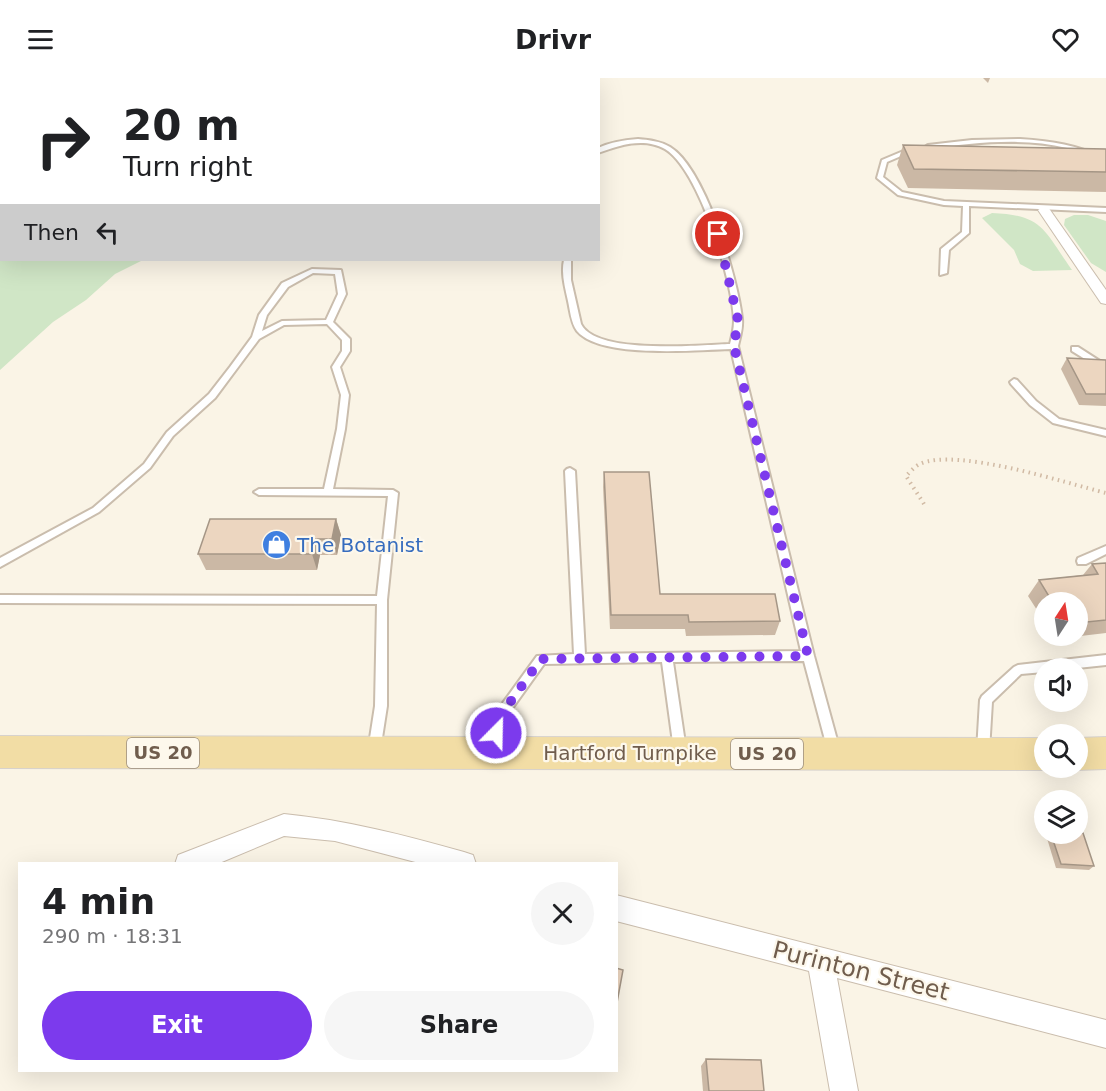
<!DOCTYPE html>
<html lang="en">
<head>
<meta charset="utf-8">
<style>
	body { margin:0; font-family:"DejaVu Sans",sans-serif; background:#f6f6f6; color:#202124; height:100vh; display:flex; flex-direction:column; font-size:22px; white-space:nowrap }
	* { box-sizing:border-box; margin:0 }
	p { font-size:20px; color:#757577 }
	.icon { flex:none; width:33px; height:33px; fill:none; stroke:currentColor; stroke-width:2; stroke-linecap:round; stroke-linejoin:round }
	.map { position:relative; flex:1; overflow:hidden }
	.details { position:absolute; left:18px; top:784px; width:600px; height:210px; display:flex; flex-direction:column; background:#fff; border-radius:0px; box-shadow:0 6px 24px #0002 }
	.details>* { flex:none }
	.top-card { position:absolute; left:0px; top:0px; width:600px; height:183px; box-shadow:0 6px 24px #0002; background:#fff; color:#202124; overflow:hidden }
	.needle { width:39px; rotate:12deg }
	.controls { position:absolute; left:1034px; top:514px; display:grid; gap:12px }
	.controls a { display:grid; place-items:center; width:54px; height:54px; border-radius:50%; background:#fff; box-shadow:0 6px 24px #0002; font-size:30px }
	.pin { position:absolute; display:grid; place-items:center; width:51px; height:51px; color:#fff; margin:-26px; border:3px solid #fff; border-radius:50%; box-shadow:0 2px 6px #0007 }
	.me { position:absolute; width:66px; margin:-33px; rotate:23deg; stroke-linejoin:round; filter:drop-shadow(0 0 4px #0008) }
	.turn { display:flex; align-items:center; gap:21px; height:126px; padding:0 24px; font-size:27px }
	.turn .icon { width:78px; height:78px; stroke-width:2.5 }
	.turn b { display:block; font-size:42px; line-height:51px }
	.then { display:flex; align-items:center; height:57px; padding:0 24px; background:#0003; gap:12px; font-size:22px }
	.round { display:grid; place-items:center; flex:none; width:63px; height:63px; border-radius:32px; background:#f6f6f6 }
	.headline { display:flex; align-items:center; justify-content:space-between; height:102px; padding:0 24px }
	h1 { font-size:36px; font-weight:600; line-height:45px }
	.cta { display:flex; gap:12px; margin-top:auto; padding:12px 24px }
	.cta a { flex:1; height:69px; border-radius:36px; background:#7c3aed; color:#fff; font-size:24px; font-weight:600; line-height:69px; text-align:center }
	.cta a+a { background:#f6f6f6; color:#202124 }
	header { display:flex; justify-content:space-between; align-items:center; height:78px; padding:0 24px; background:#fff; font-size:27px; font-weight:600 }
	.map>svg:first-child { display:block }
	.green { fill:#d0e6c6 }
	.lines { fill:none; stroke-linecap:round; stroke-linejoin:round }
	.lane-casing { stroke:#cabdad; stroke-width:4 }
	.street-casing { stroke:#cabdad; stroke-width:2 }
	.primary-casing { stroke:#d7d2cd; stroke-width:2 }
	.path { stroke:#d1baa4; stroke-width:4; stroke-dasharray:1.5 4.5; stroke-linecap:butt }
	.lane { fill:#fff; fill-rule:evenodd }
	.street { fill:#fff; fill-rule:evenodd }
	.primary { fill:#f2dda5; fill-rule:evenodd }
	.wall { fill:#cbb8a5 }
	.shaded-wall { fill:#a59686 }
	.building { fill:#ecd6c0; stroke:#a59686; stroke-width:1.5 }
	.route { stroke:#7c3aed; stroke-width:10; stroke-dasharray:0 18 }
	.labels { text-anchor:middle; stroke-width:4.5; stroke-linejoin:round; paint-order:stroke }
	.shield { fill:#fdf8ec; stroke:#9a8c7d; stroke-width:1.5 }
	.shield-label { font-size:18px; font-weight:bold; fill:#705d4d }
	.shop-label { font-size:20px; fill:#366cbe; stroke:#fdf8ec; text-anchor:start }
	.street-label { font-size:20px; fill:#705d4d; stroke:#fdf8ec }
	.near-street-label { font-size:24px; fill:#705d4d; stroke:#fdf8ec }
</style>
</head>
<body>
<header><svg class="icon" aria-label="menu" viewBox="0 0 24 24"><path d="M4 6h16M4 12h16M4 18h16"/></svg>Drivr<svg class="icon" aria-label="heart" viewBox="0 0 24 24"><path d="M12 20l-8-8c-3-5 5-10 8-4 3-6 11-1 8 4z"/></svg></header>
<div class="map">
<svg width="1106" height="1013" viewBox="0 0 1106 1013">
	<rect width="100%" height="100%" fill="#faf4e6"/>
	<g class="green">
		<path d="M992,135C1044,137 1044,153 1072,192L1033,193L1020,186L1014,172L982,140Z"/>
		<path d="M1074,137H1088L1106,143V194L1091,185L1064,147L1065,141Z"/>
		<path d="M0,168L2,182H143L115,196L86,222L53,244L0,292Z"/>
	</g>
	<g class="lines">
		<defs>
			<g id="lane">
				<path d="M638,61C649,62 660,63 670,69C705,90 738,201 742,241C743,250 740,259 738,268L814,578L840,673L838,677L834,678L830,677L828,673L804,583L673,584L686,672L684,676L680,677L676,676L674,672L662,584L544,586L506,639L495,676L491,677L487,676L485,672L497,633L537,578L574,576L565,393L567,391L570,390L575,393L585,576L801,573L731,271C697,272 600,281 577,253C571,245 570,232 568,223C565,209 561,195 564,182H571V202L581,246C596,277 700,267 730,266C732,258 734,251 734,243C733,204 699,91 665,71C644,59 619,67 598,75V70C611,64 624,62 638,61Z"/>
				<path d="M1020,61C1051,63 1078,67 1106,81V86C1093,81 1081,74 1067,70C1023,59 973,65 928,71L925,69L928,67L972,62Z"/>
				<path d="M913,69L916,71L915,72L887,84L883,99L902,114L944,123L1106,130V134L969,128V155L949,172L947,195L940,197L941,171L962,154L963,128L944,127L898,117L877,100L882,82Z"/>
				<path d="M312,191L341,192L346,216L333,244L350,261V273L340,289L349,317L345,351L333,411L393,412L398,415L387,522V628L380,673L378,677L374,678L370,677L368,673L375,628L377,526L0,525V517L377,518L388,418L259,417L254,414L259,411H324L337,351L341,317L332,289L342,273V262L327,246L284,247L259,261L215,320L173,358L150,390L99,434L0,489V480L93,430L144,386L167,354L209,316L230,289L252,259L259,237L282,205ZM313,195L335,196L338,216L326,242L282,243L262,253L267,237L288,209Z"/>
				<path d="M1072,269H1078L1106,287V294L1072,273Z"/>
				<path d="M1014,301L1017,302L1036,323L1059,341L1106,352V358L1053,345L1030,327L1011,306L1010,304Z"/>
				<path d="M1106,468V476L1086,486H1078L1077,483L1078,480Z"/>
				<path d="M1106,577V587L1068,591H1044V594L1021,596L992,624L989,673L987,677L983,678L979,677L977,673L980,622L982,618L1014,589L1018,587Z"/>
			</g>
			<g id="street">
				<path d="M196,0H209L210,2H197Z"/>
				<path d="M1044,128L1048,129L1106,212V226L1101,225L1038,132Z"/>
				<path d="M284,736C346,742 404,757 464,774L473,777L476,786H423L335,763L284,758L217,786H175L178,777Z"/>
				<path d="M616,817L1106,942V970L837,900L858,1013H830L809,893L616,843Z"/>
			</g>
			<g id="primary">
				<path d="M0,658L1044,660V690H1051L1044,692L0,690Z"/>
				<path d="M1106,659V691L1077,692L1070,690H1077V660Z"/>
			</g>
		</defs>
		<use href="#lane" class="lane-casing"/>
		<use href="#street" class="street-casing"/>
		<use href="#primary" class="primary-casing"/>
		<path class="path" d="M924,426L906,398C910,394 915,388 920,386C956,369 1066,405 1106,415"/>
		<use href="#lane" class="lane"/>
		<use href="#street" class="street"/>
		<use href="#primary" class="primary"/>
	</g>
	<g class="wall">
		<path d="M983,0H990L988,5Z"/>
		<path d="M903,67L1106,71V114L908,110L897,87Z"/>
		<path d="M1067,280L1106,282V328L1079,327L1061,291Z"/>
		<path d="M604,394L660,516L780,543L775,557L686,558L685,551H610L603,409Z"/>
		<path d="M336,441L341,457L337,477H320L317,492H206L198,476Z"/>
		<path d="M1106,485V555L1055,561L1053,558H1077V525H1044V543L1028,518L1039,502L1083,497L1092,486Z"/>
		<path d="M1047,756H1077L1094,788L1089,792L1056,790L1046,757Z"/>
		<path d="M706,981L764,1013H703L701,988Z"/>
	</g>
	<g class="shaded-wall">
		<path d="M336,441L341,457L337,477L332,461Z"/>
		<path d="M315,461L320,477L317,492L312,476Z"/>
	</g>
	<g class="building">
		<path d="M109,0H151L152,2H103Z"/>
		<path d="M903,67L1106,71V94L914,91Z"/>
		<path d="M1067,280L1106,282V316H1086Z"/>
		<path d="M604,394H649L660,516H775L780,543L689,544L688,537H611Z"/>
		<path d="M210,441H336L332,461H315L312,476H198Z"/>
		<path d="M1106,485V542L1077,545V525H1053L1039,502L1098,496L1092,486Z"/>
		<path d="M1077,755H1083L1094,788L1061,786L1051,756H1077Z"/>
		<path d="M616,890L623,892L616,930Z"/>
		<path d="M706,981L761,982L764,1013H709Z"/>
	</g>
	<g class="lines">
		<path class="route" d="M496,655L501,637L541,581L808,578L734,268L738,242L718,156"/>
	</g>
	<defs>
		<symbol id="shop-disc" viewBox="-11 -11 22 22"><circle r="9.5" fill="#3f7fe0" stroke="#fdf8ec"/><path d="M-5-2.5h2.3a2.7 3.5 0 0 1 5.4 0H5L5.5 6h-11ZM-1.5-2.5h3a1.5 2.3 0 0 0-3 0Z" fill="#fff"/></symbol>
	</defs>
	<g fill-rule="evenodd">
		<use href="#shop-disc" x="260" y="450" width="33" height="33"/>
	</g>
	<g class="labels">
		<g class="shield">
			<rect x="127" y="660" width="72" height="30" rx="4.5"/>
			<rect x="731" y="661" width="72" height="30" rx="4.5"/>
		</g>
		<g class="shield-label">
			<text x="163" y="681">US 20</text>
			<text x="767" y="682">US 20</text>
		</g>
		<g class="shop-label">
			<text x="297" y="474">The Botanist</text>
		</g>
		<g class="street-label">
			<text x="630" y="682">Hartford Turnpike</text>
		</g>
		<g class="near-street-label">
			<text transform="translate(861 893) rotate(14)" y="8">Purinton Street</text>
		</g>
	</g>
</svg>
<div class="controls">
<a><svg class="needle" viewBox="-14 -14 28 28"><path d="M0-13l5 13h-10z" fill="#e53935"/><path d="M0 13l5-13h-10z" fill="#757577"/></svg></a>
<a><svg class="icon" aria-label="sound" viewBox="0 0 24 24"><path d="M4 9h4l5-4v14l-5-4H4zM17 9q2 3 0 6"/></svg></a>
<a><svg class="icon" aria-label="search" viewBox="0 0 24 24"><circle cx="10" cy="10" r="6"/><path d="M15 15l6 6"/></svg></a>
<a><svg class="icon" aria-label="layers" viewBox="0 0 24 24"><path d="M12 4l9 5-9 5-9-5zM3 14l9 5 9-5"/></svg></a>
</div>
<div class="pin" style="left:718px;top:156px;background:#d93025"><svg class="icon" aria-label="arrive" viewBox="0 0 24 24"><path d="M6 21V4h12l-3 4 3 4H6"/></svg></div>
<svg class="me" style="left:496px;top:655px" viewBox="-20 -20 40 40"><circle r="17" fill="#7c3aed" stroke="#fff" stroke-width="3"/><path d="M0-11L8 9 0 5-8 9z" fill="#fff"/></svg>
<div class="top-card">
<div class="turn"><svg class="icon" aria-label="right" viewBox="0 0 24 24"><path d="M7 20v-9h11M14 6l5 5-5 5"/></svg><div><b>20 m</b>Turn right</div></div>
<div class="then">Then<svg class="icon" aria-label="left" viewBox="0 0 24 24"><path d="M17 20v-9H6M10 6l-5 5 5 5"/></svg></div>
</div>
<section class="details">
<div class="headline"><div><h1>4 min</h1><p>290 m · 18:31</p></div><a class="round"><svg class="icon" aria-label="close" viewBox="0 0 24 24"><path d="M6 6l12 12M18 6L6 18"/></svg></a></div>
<div class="cta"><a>Exit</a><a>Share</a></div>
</section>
</div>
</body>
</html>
